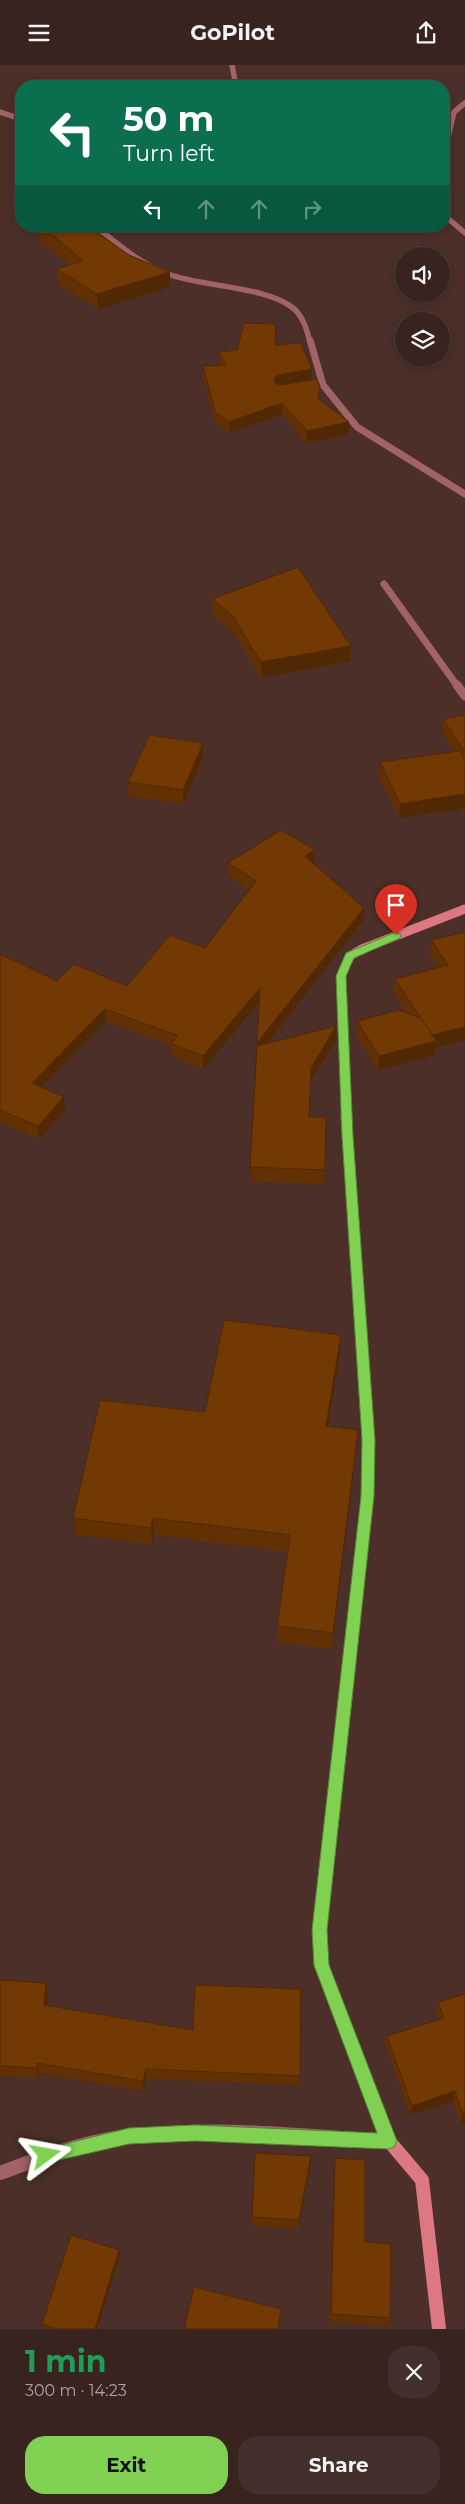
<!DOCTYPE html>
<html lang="en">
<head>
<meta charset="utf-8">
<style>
	body { margin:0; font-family:Montserrat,sans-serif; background:#432f2b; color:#f1f3f6; height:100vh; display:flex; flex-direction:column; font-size:19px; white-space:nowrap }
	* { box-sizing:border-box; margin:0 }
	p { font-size:16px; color:#aba4a4 }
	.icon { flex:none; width:28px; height:28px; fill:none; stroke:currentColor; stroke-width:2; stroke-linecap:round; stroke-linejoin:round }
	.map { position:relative; height:2264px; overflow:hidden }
	.drawer { display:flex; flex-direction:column; background:#38231e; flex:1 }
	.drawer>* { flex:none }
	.top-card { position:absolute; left:15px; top:15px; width:435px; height:152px; border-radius:20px; box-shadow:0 2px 8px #0003,0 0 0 1px #52403c; background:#0b6e4f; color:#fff; overflow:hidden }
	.buttons { position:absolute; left:395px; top:182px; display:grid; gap:10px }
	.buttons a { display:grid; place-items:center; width:55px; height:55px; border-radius:50%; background:#38231e; box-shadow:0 2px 8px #0003,0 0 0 1px #52403c; font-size:25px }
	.pin { position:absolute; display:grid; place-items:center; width:42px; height:42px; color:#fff; margin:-51px -21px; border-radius:50% 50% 50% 0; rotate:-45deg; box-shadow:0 0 5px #0007 }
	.pin .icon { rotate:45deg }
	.me { position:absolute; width:55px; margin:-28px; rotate:77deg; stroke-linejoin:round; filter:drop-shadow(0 0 4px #0008) }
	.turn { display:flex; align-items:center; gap:18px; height:105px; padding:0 25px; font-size:22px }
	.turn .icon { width:65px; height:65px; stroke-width:2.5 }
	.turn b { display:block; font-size:35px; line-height:42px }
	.lanes { display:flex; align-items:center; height:48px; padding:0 25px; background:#0003; justify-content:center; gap:25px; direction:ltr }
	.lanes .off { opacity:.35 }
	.round { display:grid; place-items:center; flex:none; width:52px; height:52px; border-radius:20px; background:#432f2b }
	.overview { display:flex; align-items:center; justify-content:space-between; height:85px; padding:0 25px }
	h1 { font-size:30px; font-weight:700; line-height:38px; color:#1e9e55 }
	.primary-button { display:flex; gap:10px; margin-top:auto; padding:10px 25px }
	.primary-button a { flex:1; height:58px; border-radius:20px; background:#80d051; color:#111; font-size:20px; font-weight:700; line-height:58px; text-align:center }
	.primary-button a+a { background:#432f2b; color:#f1f3f6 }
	header { display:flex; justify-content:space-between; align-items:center; height:65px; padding:0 25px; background:#38231e; font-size:22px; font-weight:700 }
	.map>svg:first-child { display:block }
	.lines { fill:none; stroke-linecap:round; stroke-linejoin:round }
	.lane { stroke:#a26368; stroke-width:5.5 }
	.street-far3 { stroke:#a26368; stroke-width:5.5 }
	.street-far2 { stroke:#a26368; stroke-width:7 }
	.street-far1 { stroke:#a26368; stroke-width:9 }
	.street { stroke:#a26368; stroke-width:14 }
	.secondary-far2 { stroke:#dd7882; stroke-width:9 }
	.secondary-far1 { stroke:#dd7882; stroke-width:11 }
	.secondary { stroke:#dd7882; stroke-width:14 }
	.wall { fill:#623103 }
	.shaded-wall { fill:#502803 }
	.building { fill:#723904; stroke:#502803 }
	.route { fill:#80d051; stroke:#538735 }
</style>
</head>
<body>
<header><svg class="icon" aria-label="menu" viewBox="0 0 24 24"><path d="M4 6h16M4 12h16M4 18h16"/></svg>GoPilot<svg class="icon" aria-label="share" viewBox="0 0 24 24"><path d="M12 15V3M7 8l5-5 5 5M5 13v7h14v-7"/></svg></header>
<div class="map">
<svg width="465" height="2264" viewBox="0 0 465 2264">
	<rect width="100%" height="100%" fill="#4b2f28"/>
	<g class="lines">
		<g class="lane">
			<path d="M232,0L236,21"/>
			<path d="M444,89L454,47L465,38"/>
			<path d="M444,150L465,168"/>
		</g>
		<g class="street-far3">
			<path d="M0,47L21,54"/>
			<path d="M21,87L17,98L21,105"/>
			<path d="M95,161C118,179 140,199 168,209C202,222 266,221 293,243C303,251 307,265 310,277"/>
		</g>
		<g class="street-far2">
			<path d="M310,275L323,320L357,362L465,429"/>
			<path d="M384,519L458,622"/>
		</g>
		<path class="street-far1" d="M457,620L465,631"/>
		<path class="street" d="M0,2108C38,2094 76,2079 116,2073C206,2059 299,2071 389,2076"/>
		<path class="secondary-far2" d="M346,1053L341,911L350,891L362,884L465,844"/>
		<path class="secondary-far1" d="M346,1051L369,1375L367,1431L350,1591"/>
		<path class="secondary" d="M350,1590L320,1865L321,1900L389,2076L422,2115L439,2264"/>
	</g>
	<g class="wall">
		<path d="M38,161H91L101,170L129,190L170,222L98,244L58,219L57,204L70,200L38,173Z"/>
		<path d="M276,270L275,280L312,315L319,334L349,357V369L306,378L282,349L230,368L215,358L203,312V301L220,300L219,298V287L237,285Z"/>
		<path d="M212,534L351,581L350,596L261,613L233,567L213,550Z"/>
		<path d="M465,650V743L399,753L379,711L380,697L454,686L442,667L443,654Z"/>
		<path d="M203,678V692L183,739L128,731V717Z"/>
		<path d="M315,785L314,798H313L363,856L267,979L336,961V975L310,1017L309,1052L325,1105L324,1119L250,1116L260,937L203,1004L172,991L171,981L106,956L41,1022L66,1044L39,1074L0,1057V889L57,916L127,921L205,883L250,825L228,811V798Z"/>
		<path d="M465,867V975L435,983L434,990L378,1005L356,970L357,956L407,948L394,928L395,914L439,903L430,889L431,875Z"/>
		<path d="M340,1287L328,1361L358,1365L356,1382L332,1584L277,1577V1561L288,1487L154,1470L152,1479L75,1470L73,1453L205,1347Z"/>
		<path d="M0,1915L48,1928L47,1940L300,2011L299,2020L146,2014L144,2026L39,2008V2013L0,2011Z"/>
		<path d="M465,1929V2057L461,2059L453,2036L410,2050L386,1981L387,1971L439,1955L436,1948L438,1937Z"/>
		<path d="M255,2088L311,2091L310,2101L298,2164L252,2161Z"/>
		<path d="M335,2093L390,2253L388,2261L330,2257L334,2102Z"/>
		<path d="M120,2190L97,2264H45L43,2263L42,2259Z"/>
	</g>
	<g class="shaded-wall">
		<path d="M170,207V222L98,244L97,229Z"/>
		<path d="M312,304V315L274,325V313L278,310Z"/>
		<path d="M282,338V349L230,368L229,357Z"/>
		<path d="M349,357V369L306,378L307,366Z"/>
		<path d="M351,581L350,596L261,613V597Z"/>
		<path d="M203,678V692L183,739V725Z"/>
		<path d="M465,729V743L399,753L400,739Z"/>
		<path d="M315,785L314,798L305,804V791Z"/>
		<path d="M364,843L363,856L257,991V978Z"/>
		<path d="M260,923V936L203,1004V991Z"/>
		<path d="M105,944L106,956L33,1030L32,1018Z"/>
		<path d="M336,961V975L310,1017L311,1003Z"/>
		<path d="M465,962V975L435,983L434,990L378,1005L379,991L432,970Z"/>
		<path d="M64,1032L66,1044L39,1074L38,1061Z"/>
		<path d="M341,1270L340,1287L325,1378L326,1361Z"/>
		<path d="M358,1365L356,1382L332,1584L333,1568Z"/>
		<path d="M153,1453L154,1470L152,1479L151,1463Z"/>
		<path d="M46,1918L48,1928L46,1950L44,1940Z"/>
		<path d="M37,1998L39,2008V2013L37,2003Z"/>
		<path d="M146,2004V2014L144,2026L143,2016Z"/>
		<path d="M455,2026L453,2036L410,2050L412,2041Z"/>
		<path d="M465,2048V2057L461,2059L463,2049Z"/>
		<path d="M311,2091L310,2101L298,2164L299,2155Z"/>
		<path d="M119,2185L120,2190L97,2264H95Z"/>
		<path d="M281,2244L279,2264H278Z"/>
	</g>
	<g class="building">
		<path d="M42,161H91L101,170L129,190L170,207L97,229L57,204L83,196Z"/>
		<path d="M244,258L276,259L275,280L301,278L312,304L278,310L274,313L275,318L280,320L317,314L320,321L318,333L349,357L307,366L282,338L229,357L215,347L203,301L226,300L219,287L237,285Z"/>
		<path d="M298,502L351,581L261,597L233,551L212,534Z"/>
		<path d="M465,650V687L443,654Z"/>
		<path d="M149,670L203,678L183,725L128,717Z"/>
		<path d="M459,686L465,696V729L400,739L380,697Z"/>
		<path d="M281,765L315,785L305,791L364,843L257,978L260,923L203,991L171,979L178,971L105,944L32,1018L64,1032L38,1061L0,1045V889L57,916L74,899L127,921L170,870L205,883L256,816L228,798Z"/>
		<path d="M465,867V962L432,970L395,914L448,900L431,875Z"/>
		<path d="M399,945L421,953L436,976L379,991L357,956Z"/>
		<path d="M336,961L311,1003L309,1052H326L325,1105L250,1102L257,981Z"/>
		<path d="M224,1255L341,1270L326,1361L358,1365L333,1568L277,1561L290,1470L153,1453L151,1463L73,1453L100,1335L205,1347Z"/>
		<path d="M0,1915L46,1918L44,1940L193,1965L195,1920L301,1924L300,2011L146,2004L143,2016L37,1998V2003L0,2001Z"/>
		<path d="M465,1929V2048L463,2049L455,2026L412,2041L387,1971L444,1953L438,1937Z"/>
		<path d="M255,2088L311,2091L299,2155L252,2152Z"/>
		<path d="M335,2093L365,2095V2177L391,2179L390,2253L331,2249Z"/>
		<path d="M71,2170L119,2185L95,2264H57L42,2259Z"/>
		<path d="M194,2222L281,2244L278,2264H184Z"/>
	</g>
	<path class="route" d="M396,867L401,870L400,873L354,893L346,911L353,1071L375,1375L374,1431L327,1865L329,1900L397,2076L394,2082L388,2084L195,2076L129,2079L46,2098L40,2096L37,2090L40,2085L129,2063L195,2060L377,2068L314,1900L312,1865L361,1431L362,1375L342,1071L336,911L346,888Z"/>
</svg>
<div class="buttons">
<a><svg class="icon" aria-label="sound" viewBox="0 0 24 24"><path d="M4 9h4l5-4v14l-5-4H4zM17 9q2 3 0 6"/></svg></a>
<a><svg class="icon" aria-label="layers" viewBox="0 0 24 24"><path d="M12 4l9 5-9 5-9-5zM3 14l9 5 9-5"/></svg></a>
</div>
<div class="pin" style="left:396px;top:870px;background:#d93025"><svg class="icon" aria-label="arrive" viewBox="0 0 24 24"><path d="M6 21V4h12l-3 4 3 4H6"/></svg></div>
<svg class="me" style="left:46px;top:2090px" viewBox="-20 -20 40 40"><path d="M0-17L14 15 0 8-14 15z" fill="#80d051" stroke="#fff" stroke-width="4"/></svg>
<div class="top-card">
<div class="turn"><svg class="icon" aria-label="left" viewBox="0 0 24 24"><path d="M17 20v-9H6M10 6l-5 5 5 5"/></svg><div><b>50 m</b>Turn left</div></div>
<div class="lanes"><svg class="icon" aria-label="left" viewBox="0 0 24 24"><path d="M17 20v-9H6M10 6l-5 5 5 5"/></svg><svg class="icon off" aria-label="ahead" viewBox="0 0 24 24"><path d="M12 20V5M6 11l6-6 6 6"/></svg><svg class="icon off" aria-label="ahead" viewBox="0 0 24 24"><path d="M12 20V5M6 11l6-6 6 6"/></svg><svg class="icon off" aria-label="right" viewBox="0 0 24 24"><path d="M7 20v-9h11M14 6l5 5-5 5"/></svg></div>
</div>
</div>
<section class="drawer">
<div class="overview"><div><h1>1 min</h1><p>300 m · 14:23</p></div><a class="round"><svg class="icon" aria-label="close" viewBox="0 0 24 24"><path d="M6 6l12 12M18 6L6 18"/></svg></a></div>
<div class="primary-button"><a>Exit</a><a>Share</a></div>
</section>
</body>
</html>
